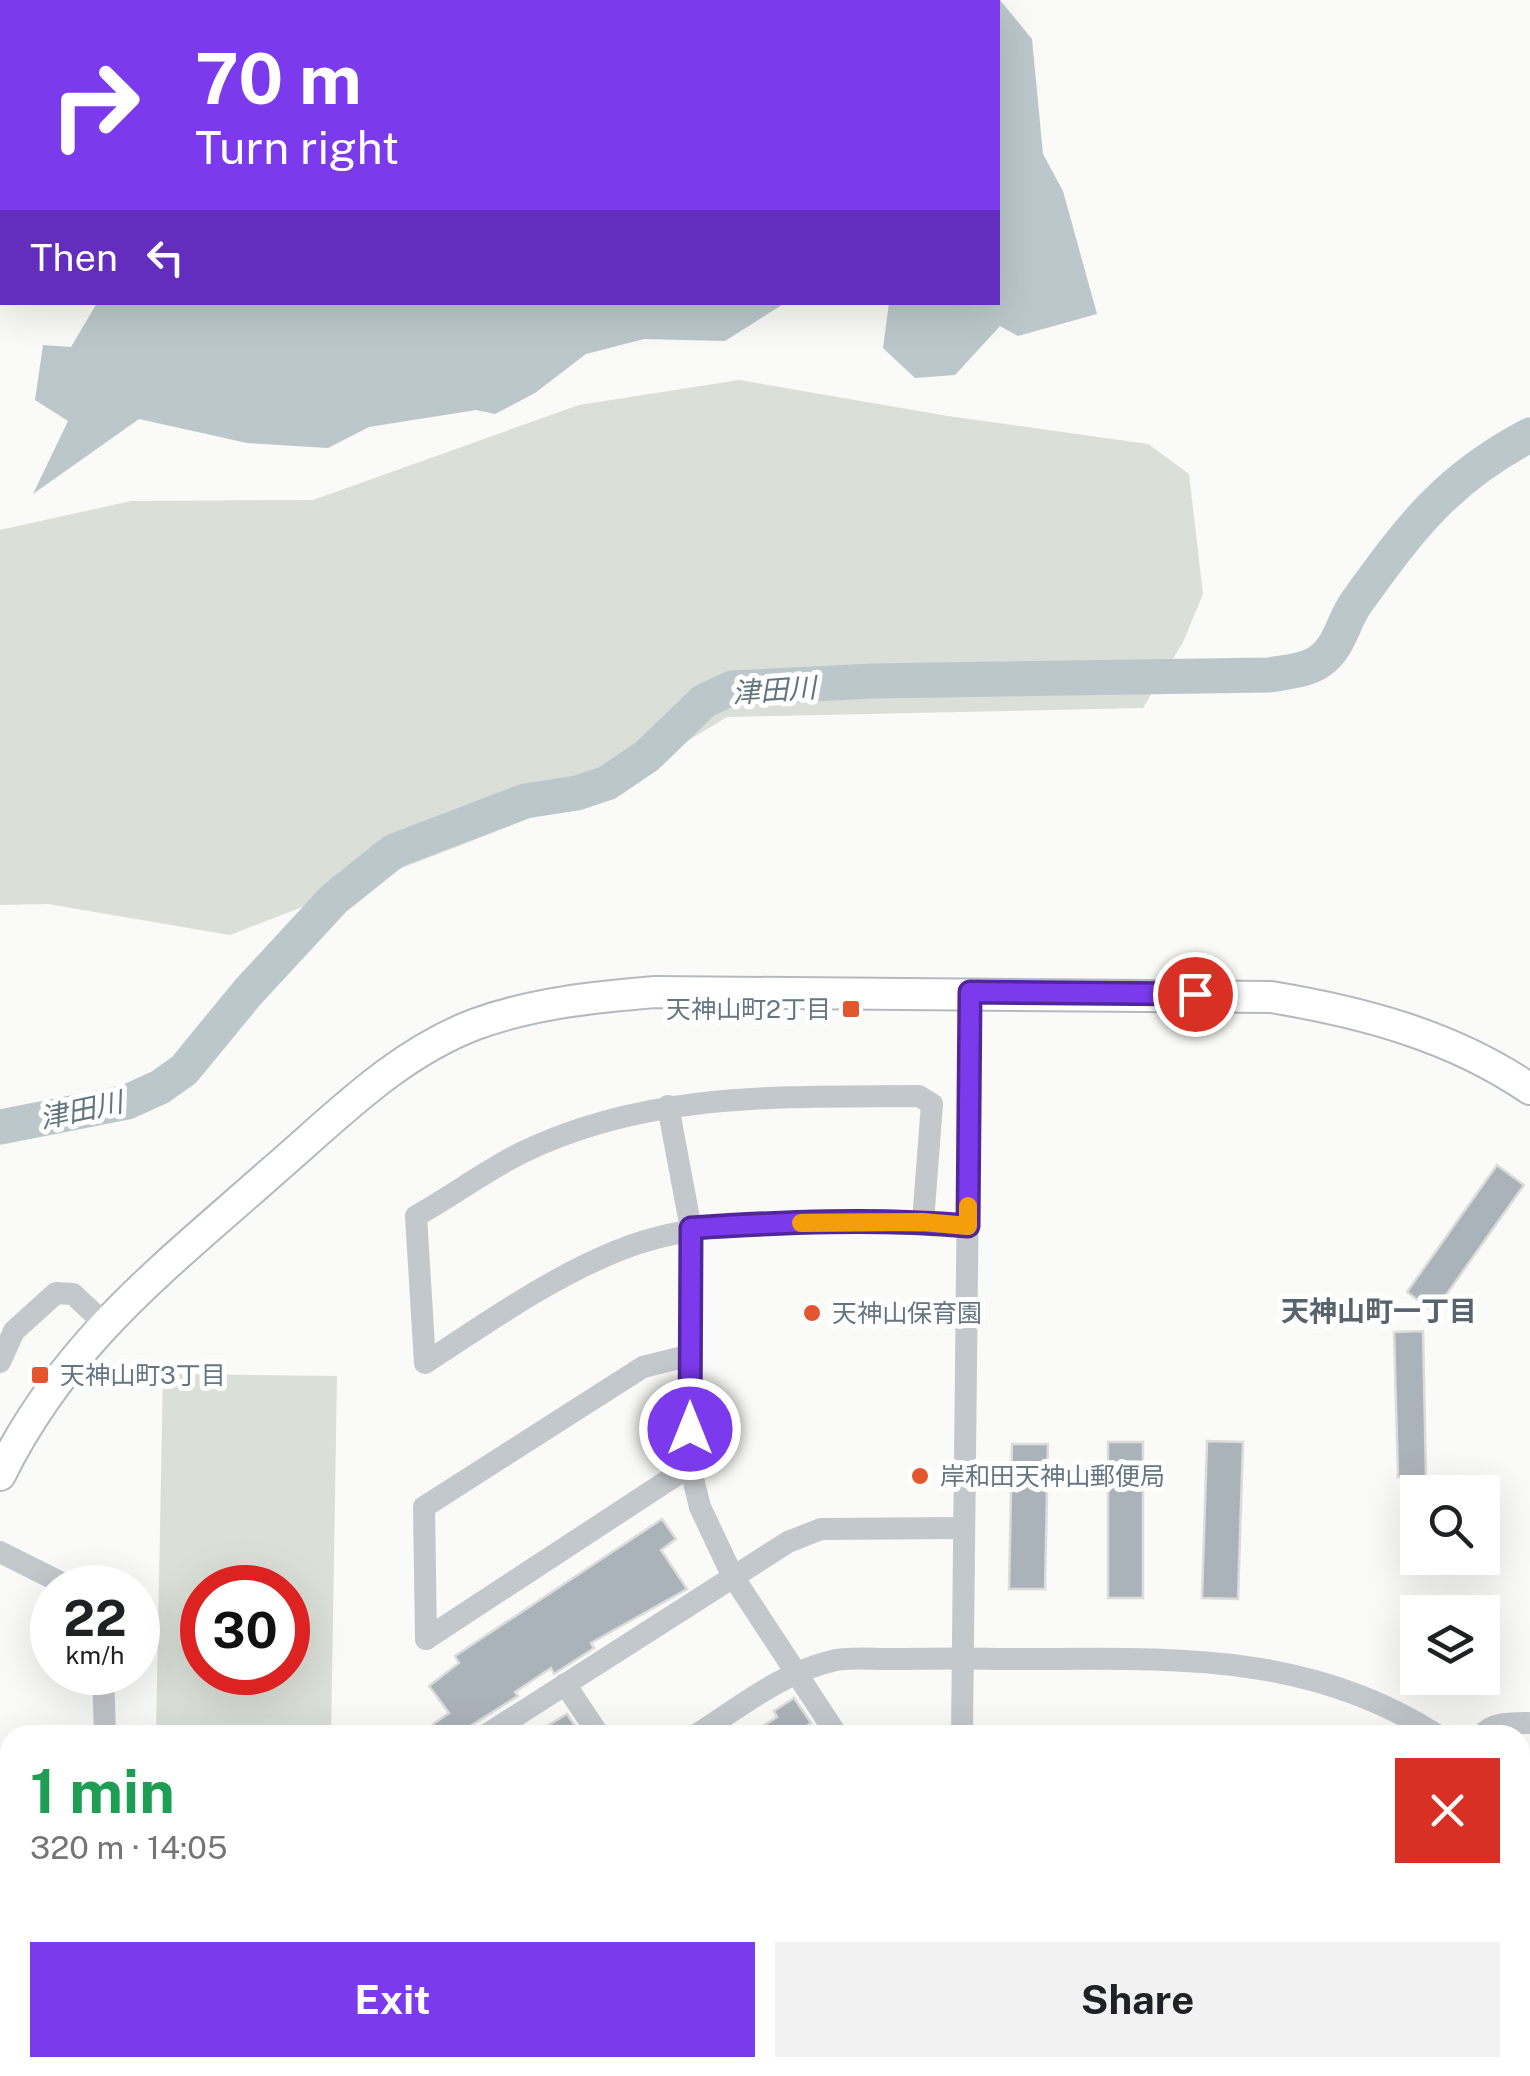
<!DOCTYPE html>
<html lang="en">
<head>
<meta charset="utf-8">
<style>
	body { margin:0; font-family:"Public Sans","Noto Sans JP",sans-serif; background:#f2f2f2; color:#202124; height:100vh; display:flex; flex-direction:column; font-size:38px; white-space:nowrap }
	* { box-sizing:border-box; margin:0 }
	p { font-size:32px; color:#757577 }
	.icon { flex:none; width:55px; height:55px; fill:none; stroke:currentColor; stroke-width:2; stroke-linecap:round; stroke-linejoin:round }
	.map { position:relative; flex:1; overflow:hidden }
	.panel { position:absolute; left:0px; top:1725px; width:1530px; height:352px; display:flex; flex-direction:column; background:#fff; border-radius:30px 30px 0 0; box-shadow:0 10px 40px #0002 }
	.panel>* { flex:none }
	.guide { position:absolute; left:0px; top:0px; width:1000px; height:305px; box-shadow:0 10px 40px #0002; background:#7c3aed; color:#fff; overflow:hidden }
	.tools { position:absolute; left:1400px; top:1475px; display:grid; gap:20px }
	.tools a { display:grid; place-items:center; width:100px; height:100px; border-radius:0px; background:#fff; box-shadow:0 10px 40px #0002; font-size:50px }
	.speed { position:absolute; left:30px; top:1565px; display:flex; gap:20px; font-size:50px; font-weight:700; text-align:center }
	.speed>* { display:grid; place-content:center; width:130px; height:130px; border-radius:50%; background:#fff; box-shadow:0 10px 40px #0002; line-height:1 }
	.speed small { font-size:25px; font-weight:400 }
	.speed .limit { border:15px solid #d22; background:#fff; color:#111 }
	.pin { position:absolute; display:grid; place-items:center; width:85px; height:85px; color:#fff; margin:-42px; border:5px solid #fff; border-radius:50%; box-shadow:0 2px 10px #0007 }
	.me { position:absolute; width:110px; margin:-55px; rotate:0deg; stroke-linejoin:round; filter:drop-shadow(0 0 8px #0008) }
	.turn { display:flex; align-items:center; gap:35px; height:210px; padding:0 30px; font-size:45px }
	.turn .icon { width:130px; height:130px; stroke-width:2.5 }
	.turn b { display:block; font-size:70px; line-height:85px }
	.then { display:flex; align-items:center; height:95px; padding:0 30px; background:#0003; gap:20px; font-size:38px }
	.round { display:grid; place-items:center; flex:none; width:105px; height:105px; border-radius:0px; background:#f2f2f2 }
	.overview { display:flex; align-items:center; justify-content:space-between; height:170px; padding:0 30px }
	h1 { font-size:60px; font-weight:700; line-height:75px; color:#1e9e55 }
	.action { display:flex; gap:20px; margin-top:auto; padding:20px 30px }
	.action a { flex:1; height:115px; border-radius:0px; background:#7c3aed; color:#fff; font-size:40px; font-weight:700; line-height:115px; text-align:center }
	.action a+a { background:#f2f2f2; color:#202124 }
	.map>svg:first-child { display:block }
	.green { fill:#dadfd7; fill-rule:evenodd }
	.water { fill:#bbc7cb }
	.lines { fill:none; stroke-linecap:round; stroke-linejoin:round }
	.river { stroke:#bbc7cb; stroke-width:35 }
	.building { fill:#aab3b9; stroke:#dcdcda; stroke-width:2.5 }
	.secondary-casing { stroke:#b3babf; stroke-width:34 }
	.street { stroke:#c3c8cc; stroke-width:22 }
	.secondary { stroke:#fff; stroke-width:30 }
	.route-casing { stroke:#51269a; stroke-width:25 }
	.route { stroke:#7c3aed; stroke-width:18 }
	.slow { stroke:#f59e0b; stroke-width:18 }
	.poi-dot { fill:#e4572e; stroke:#fff; stroke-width:4 }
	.labels { text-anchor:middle; stroke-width:10; stroke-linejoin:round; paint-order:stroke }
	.poi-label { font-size:25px; fill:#657683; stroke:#fff; text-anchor:start }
	.water-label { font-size:28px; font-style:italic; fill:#60757c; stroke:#fff }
	.neighbourhood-label { font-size:28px; font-weight:bold; fill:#57646e; stroke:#fff }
</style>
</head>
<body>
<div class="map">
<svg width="1530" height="2076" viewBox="0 0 1530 2076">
	<rect width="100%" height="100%" fill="#fafaf8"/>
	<g class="green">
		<path d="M162,0H540L542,2H161Z"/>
		<path d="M739,380L948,416L1148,444L1189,474L1203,594L1183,642L1143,708L727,717L615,785L230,935L48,904L0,905V530L131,501L313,500L579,405Z"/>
		<path d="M163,1374L337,1376L331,1735H156ZM202,1588H288V1672H202Z"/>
		<path d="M98,2068H327V2076H127L96,2072Z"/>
	</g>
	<g class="water">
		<path d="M787,0H1000L1032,39L1043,154L1063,191L1097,314L1018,336L1000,326L955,375L915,378L883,348L889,303L998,302V2H784Z"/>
		<path d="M97,303V302L785,303L725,341L644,339L586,354L535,393L495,414L476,410L369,427L328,448L247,443L139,419L33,494L68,421L35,400L43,345L71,347Z"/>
	</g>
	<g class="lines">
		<path class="river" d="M0,1127L127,1102L160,1087L184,1070L248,992L334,899L394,851L525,801L577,793L607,783L647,756L704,701L732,688L873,681L1269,675C1286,672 1306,671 1320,661C1340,647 1343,621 1356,603C1410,528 1446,479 1530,435"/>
	</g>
	<g class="building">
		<path d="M1497,1165L1524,1185L1434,1312L1407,1292Z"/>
		<path d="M1423,1331L1426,1476L1398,1477L1394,1332Z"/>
		<path d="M1207,1441L1243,1442L1238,1599L1202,1598Z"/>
		<rect x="1108" y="1442" width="35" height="156"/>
		<path d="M1012,1444H1048L1045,1589H1009Z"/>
		<path d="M662,1519L676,1539L661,1550L687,1589L591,1643L594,1648L554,1674L551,1668L515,1692L518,1696L456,1735H440L433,1724L449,1713L429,1686L459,1663L455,1656Z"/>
		<path d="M794,1698L811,1723L793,1735H749L777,1717L774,1711Z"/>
		<path d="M567,1714L581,1735H532Z"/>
	</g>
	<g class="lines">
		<defs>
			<path id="secondary" d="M0,1475C66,1341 164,1268 273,1171C336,1117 396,1054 476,1024C534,1003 595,997 655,992L1271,997C1362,1012 1453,1036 1530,1089"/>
		</defs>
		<use href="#secondary" class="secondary-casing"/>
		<g class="street">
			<path d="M668,1106L691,1229L690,1466L700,1507L732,1575L837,1735"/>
			<path d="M923,1222L932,1104L919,1096C783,1097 648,1091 521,1153C485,1171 452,1196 416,1216L425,1363C487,1323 548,1279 617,1251C685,1223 757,1223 829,1223C875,1223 921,1222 967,1226"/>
			<path d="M0,1362L14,1331L56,1293L73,1294L104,1323"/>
			<path d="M0,1552L72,1588"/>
			<path d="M426,1639L424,1507L643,1367L691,1355"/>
			<path d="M426,1639L690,1466"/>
			<path d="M103,1672L105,1735"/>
			<path d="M565,1684L599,1735"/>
			<path d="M486,1735L788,1542L821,1529L964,1528"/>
			<path d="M696,1735C740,1707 784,1671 836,1660C853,1657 872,1659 889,1659C925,1659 960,1658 996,1659C1152,1660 1299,1646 1437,1735"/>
			<path d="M962,1735L970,993"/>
			<path d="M1482,1735C1493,1722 1514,1723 1530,1723"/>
			<path d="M1520,1800L1530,1808"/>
			<path d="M0,2066L10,2051"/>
			<path d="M417,2068V2076"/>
			<path d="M781,2068L787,2076"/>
			<path d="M815,2068L821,2076"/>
			<path d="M1032,2068L1037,2076"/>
			<path d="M1099,2068L1106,2076"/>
			<path d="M617,2076L630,2068"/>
			<path d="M657,2076L670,2068"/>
			<path d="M838,2076L851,2068"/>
		</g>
		<use href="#secondary" class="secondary"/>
	</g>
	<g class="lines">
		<defs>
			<path id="route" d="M690,1429L691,1228C783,1222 876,1218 968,1226L970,992L1195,994"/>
		</defs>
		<use href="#route" class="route-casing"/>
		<use href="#route" class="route"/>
		<path class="slow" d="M801,1223L923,1222L968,1226V1206"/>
	</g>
	<g class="poi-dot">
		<rect x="841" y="999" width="20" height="20" rx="5"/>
		<circle cx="812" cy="1313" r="10"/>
		<rect x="30" y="1365" width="20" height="20" rx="5"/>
		<circle cx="920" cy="1476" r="10"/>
	</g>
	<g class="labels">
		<g class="poi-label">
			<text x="831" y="1018" text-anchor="end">天神山町2丁目</text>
			<text x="832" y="1322">天神山保育園</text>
			<text x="60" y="1384">天神山町3丁目</text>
			<text x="940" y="1485">岸和田天神山郵便局</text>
		</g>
		<g class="water-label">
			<text transform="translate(774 690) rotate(-4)" y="10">津田川</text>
			<text transform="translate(81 1110) rotate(-12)" y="10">津田川</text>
		</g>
		<g class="neighbourhood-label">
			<text x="1379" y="1321">天神山町一丁目</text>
		</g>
	</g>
</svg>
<div class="tools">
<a><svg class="icon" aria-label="search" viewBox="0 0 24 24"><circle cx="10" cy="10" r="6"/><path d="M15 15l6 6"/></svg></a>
<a><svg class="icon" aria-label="layers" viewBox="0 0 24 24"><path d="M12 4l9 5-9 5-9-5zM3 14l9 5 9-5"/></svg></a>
</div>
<div class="speed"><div>22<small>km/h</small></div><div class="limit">30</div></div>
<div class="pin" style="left:1195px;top:994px;background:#d93025"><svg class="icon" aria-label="arrive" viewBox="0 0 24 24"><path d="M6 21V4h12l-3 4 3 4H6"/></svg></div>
<svg class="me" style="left:690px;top:1429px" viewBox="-20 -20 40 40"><circle r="17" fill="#7c3aed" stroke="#fff" stroke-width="3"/><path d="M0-11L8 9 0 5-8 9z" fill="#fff"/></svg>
<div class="guide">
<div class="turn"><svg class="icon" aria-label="right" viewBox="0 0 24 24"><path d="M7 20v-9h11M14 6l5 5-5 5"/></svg><div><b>70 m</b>Turn right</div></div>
<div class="then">Then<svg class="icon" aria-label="left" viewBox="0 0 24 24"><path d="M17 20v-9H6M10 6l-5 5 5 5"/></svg></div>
</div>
<section class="panel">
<div class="overview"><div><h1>1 min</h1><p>320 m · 14:05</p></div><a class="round" style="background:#d93025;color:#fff"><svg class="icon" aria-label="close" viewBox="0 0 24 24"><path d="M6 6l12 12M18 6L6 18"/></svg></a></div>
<div class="action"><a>Exit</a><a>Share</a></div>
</section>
</div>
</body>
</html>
